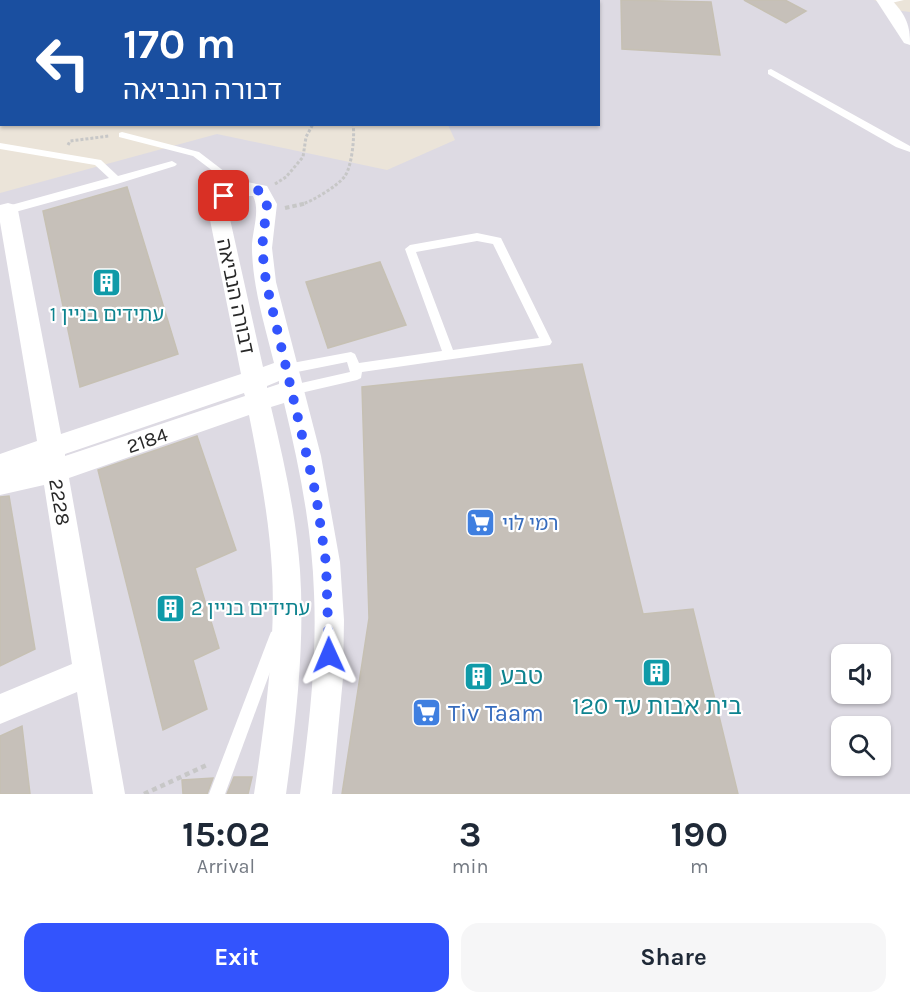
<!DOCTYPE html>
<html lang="en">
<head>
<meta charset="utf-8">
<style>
	body { margin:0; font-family:Karla,"Noto Sans Hebrew",sans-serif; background:#f6f6f7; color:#1f2937; height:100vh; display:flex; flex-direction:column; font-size:22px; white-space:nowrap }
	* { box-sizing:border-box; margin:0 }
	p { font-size:20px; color:#747a83 }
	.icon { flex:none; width:33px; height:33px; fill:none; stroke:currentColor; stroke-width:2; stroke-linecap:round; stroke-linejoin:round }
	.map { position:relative; height:794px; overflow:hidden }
	.sheet { display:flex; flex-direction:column; background:#fff; flex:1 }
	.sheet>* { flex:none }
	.guide { position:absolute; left:0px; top:0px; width:600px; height:126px; box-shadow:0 2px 4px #0004; background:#1a4fa0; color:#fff; overflow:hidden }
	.controls { position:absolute; left:831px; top:644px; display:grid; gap:12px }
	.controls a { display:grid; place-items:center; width:60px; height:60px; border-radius:12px; background:#fff; box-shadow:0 2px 4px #0004; font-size:30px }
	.pin { position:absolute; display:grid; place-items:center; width:51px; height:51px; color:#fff; margin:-26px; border-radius:12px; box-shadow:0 3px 9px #0006 }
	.me { position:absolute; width:66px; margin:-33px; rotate:359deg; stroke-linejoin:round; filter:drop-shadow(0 0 4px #0008) }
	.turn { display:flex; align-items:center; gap:21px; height:126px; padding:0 24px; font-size:27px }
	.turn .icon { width:78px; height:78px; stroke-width:2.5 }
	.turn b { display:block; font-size:42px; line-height:51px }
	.eta { display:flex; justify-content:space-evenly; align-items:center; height:102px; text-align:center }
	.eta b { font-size:36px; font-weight:700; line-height:42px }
	.cta { display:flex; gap:12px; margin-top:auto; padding:12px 24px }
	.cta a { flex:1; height:69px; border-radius:18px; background:#3354fd; color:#fff; font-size:24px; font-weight:700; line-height:69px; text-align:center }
	.cta a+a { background:#f6f6f7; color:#1f2937 }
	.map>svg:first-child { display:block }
	.industrial { fill:#dddae3; fill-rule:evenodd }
	.building { fill:#c6c0b9; stroke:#c6c0b3; stroke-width:1.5 }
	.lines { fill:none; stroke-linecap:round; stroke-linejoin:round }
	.path-far2 { stroke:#c7c7c7; stroke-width:3; stroke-dasharray:3 2; stroke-linecap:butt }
	.path-far1 { stroke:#c7c7c7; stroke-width:4; stroke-dasharray:4.5 3; stroke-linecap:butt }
	.path { stroke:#c7c7c7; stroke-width:4.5; stroke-dasharray:5 4; stroke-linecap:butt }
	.service { fill:#fff; fill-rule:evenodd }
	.minor { fill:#fff; fill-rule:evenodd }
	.route { stroke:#3354fd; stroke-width:10; stroke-dasharray:0 18 }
	.labels { text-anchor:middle; stroke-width:4.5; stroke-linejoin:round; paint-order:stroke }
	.street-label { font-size:20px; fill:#282828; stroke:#fff }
	.culture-label { font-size:20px; fill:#0d838f; stroke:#fff }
	.shop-label { font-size:20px; fill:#366cbe; stroke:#fff; text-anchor:start }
	.near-culture-label { font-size:24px; fill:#0d838f; stroke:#fff; text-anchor:start }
	.near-shop-label { font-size:24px; fill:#366cbe; stroke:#fff; text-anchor:start }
</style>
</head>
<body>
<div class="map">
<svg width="910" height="794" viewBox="0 0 910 794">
	<rect width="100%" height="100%" fill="#ebe4d9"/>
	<path class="industrial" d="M387,0H874L895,10L910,12V794H0V193L217,134L387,170L455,140L448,125L598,124V2ZM842,654H880V693H842ZM842,726H880V765H842Z"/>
	<g class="building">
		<path d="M621,0L711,2L720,55L622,49Z"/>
		<path d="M744,0H785L806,11L786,23Z"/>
		<path d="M127,187L178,354L80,387L43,211Z"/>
		<path d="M380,262L406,325L328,348L306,282Z"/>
		<path d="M582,364L643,614L693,609L738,794H342L369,618L362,387Z"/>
		<path d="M197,436L236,550L195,568L219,648L193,660L207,709L163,730L98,470Z"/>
		<path d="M9,496L35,649L0,666V497Z"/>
		<path d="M22,726L30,794H0V736Z"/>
		<path d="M234,777H252L248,794H227Z"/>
		<path d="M213,778L207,794H183L182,780Z"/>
	</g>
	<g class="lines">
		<g class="path-far2">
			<path d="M0,51L2,49"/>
			<path d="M68,145L70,141L109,136"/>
			<path d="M275,184L286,177L303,157L306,137L313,124"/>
			<path d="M300,205C311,202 338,186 345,176C352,166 355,135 353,124"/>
		</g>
		<path class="path-far1" d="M285,208L307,203"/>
		<path class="path" d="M144,794L209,764"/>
		<g class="service">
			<path d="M886,0H904L887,4L883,2Z"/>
			<path d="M771,69L910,146V152L896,147L768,74V70Z"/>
			<path d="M122,132L199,152L246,188L241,191L238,190L193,156L119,137V133Z"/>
			<path d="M0,143L101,160L118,176L172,161L177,164L175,166L117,184L8,214L4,213V207L109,178L95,165L0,149Z"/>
			<path d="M477,233L501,238L552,342L550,345L362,372L361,378L357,380L292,395L288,394L286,390L288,386L350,372L347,362L287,374L283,372L281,369L283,366L287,364L351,352L355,354L359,363L442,351L405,249L410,245ZM477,241L493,244L539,338L453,350L416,252Z"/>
			<path d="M276,630L281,632L283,637L225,794H209L269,637L271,632Z"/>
		</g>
		<g class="minor">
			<path d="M876,0H892C906,16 910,24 910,45L904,43Z"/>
			<path d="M247,182L267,186L277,204L272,248L276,282L321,456L340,562L344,620L343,678L332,794H300C309,727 317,660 314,593C312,529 299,465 284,403L271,407C284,461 296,515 300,570C305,645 296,720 286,794H254C265,720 276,645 272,570C269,517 259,466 249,415L69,478L125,794H93L77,692L0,724V694L72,664L44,485L0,495V454L37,441L0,222V205L8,203L15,205L18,210L61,434L241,374L208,210C215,191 227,183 247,182ZM240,196H253C261,212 251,233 252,250C253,289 265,326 274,363L263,367L228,210L231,202ZM279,381V384L267,388V386ZM244,393L245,396L65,456V454Z"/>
		</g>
	</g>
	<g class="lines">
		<path class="route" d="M224,196C236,188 246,187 260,191L267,204L262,248L266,282L316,495L326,563L329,655"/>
	</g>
	<defs>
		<symbol id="building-square" viewBox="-11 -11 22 22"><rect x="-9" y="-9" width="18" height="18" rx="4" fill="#0f9aa8" stroke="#fff"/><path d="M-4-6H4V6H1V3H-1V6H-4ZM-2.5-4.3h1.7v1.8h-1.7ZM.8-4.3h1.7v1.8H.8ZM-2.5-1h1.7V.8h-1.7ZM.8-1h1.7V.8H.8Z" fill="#fff"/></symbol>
		<symbol id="supermarket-square" viewBox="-11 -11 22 22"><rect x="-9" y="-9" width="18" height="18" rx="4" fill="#3f7fe0" stroke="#fff"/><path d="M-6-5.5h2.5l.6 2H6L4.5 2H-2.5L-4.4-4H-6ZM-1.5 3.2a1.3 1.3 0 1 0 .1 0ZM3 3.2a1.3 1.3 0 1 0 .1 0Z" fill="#fff"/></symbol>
	</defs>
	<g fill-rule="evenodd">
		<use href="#building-square" x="90" y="266" width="33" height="33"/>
		<use href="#supermarket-square" x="464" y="506" width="33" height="33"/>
		<use href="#building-square" x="154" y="592" width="33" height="33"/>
		<use href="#building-square" x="640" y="656" width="33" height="33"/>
		<use href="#building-square" x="462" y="660" width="33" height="33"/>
		<use href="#supermarket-square" x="410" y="696" width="33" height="33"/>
	</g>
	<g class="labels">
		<g class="street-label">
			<text transform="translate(236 296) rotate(78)" y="7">דבורה הנביאה</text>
			<text transform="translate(147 440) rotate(-19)" y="7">2184</text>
			<text transform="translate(60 502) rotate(80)" y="7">2228</text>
		</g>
		<g class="culture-label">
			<text x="107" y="321">עתידים בניין 1</text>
			<text x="191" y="615" text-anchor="start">עתידים בניין 2</text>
		</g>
		<g class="shop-label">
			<text x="502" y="530">רמי לוי</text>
		</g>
		<g class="near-culture-label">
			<text x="500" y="684">טבע</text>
			<text x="657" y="714" text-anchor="middle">בית אבות עד 120</text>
		</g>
		<g class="near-shop-label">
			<text x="448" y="721">Tiv Taam</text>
		</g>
	</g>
</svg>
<div class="controls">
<a><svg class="icon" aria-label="sound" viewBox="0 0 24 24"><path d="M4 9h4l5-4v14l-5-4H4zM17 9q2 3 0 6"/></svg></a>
<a><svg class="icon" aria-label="search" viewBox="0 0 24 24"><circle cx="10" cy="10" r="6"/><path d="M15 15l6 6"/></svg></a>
</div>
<div class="pin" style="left:224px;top:196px;background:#d93025"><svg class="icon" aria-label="arrive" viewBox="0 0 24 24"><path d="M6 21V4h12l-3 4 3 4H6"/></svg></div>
<svg class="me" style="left:329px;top:655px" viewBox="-20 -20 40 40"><path d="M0-17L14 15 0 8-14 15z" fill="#3354fd" stroke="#fff" stroke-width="4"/></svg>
<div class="guide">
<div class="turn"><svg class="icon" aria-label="left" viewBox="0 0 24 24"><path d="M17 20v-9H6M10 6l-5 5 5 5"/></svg><div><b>170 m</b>דבורה הנביאה</div></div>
</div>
</div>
<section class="sheet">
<div class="eta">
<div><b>15:02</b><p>Arrival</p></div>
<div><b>3</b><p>min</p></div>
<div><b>190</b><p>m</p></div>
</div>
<div class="cta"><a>Exit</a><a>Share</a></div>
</section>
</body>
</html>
